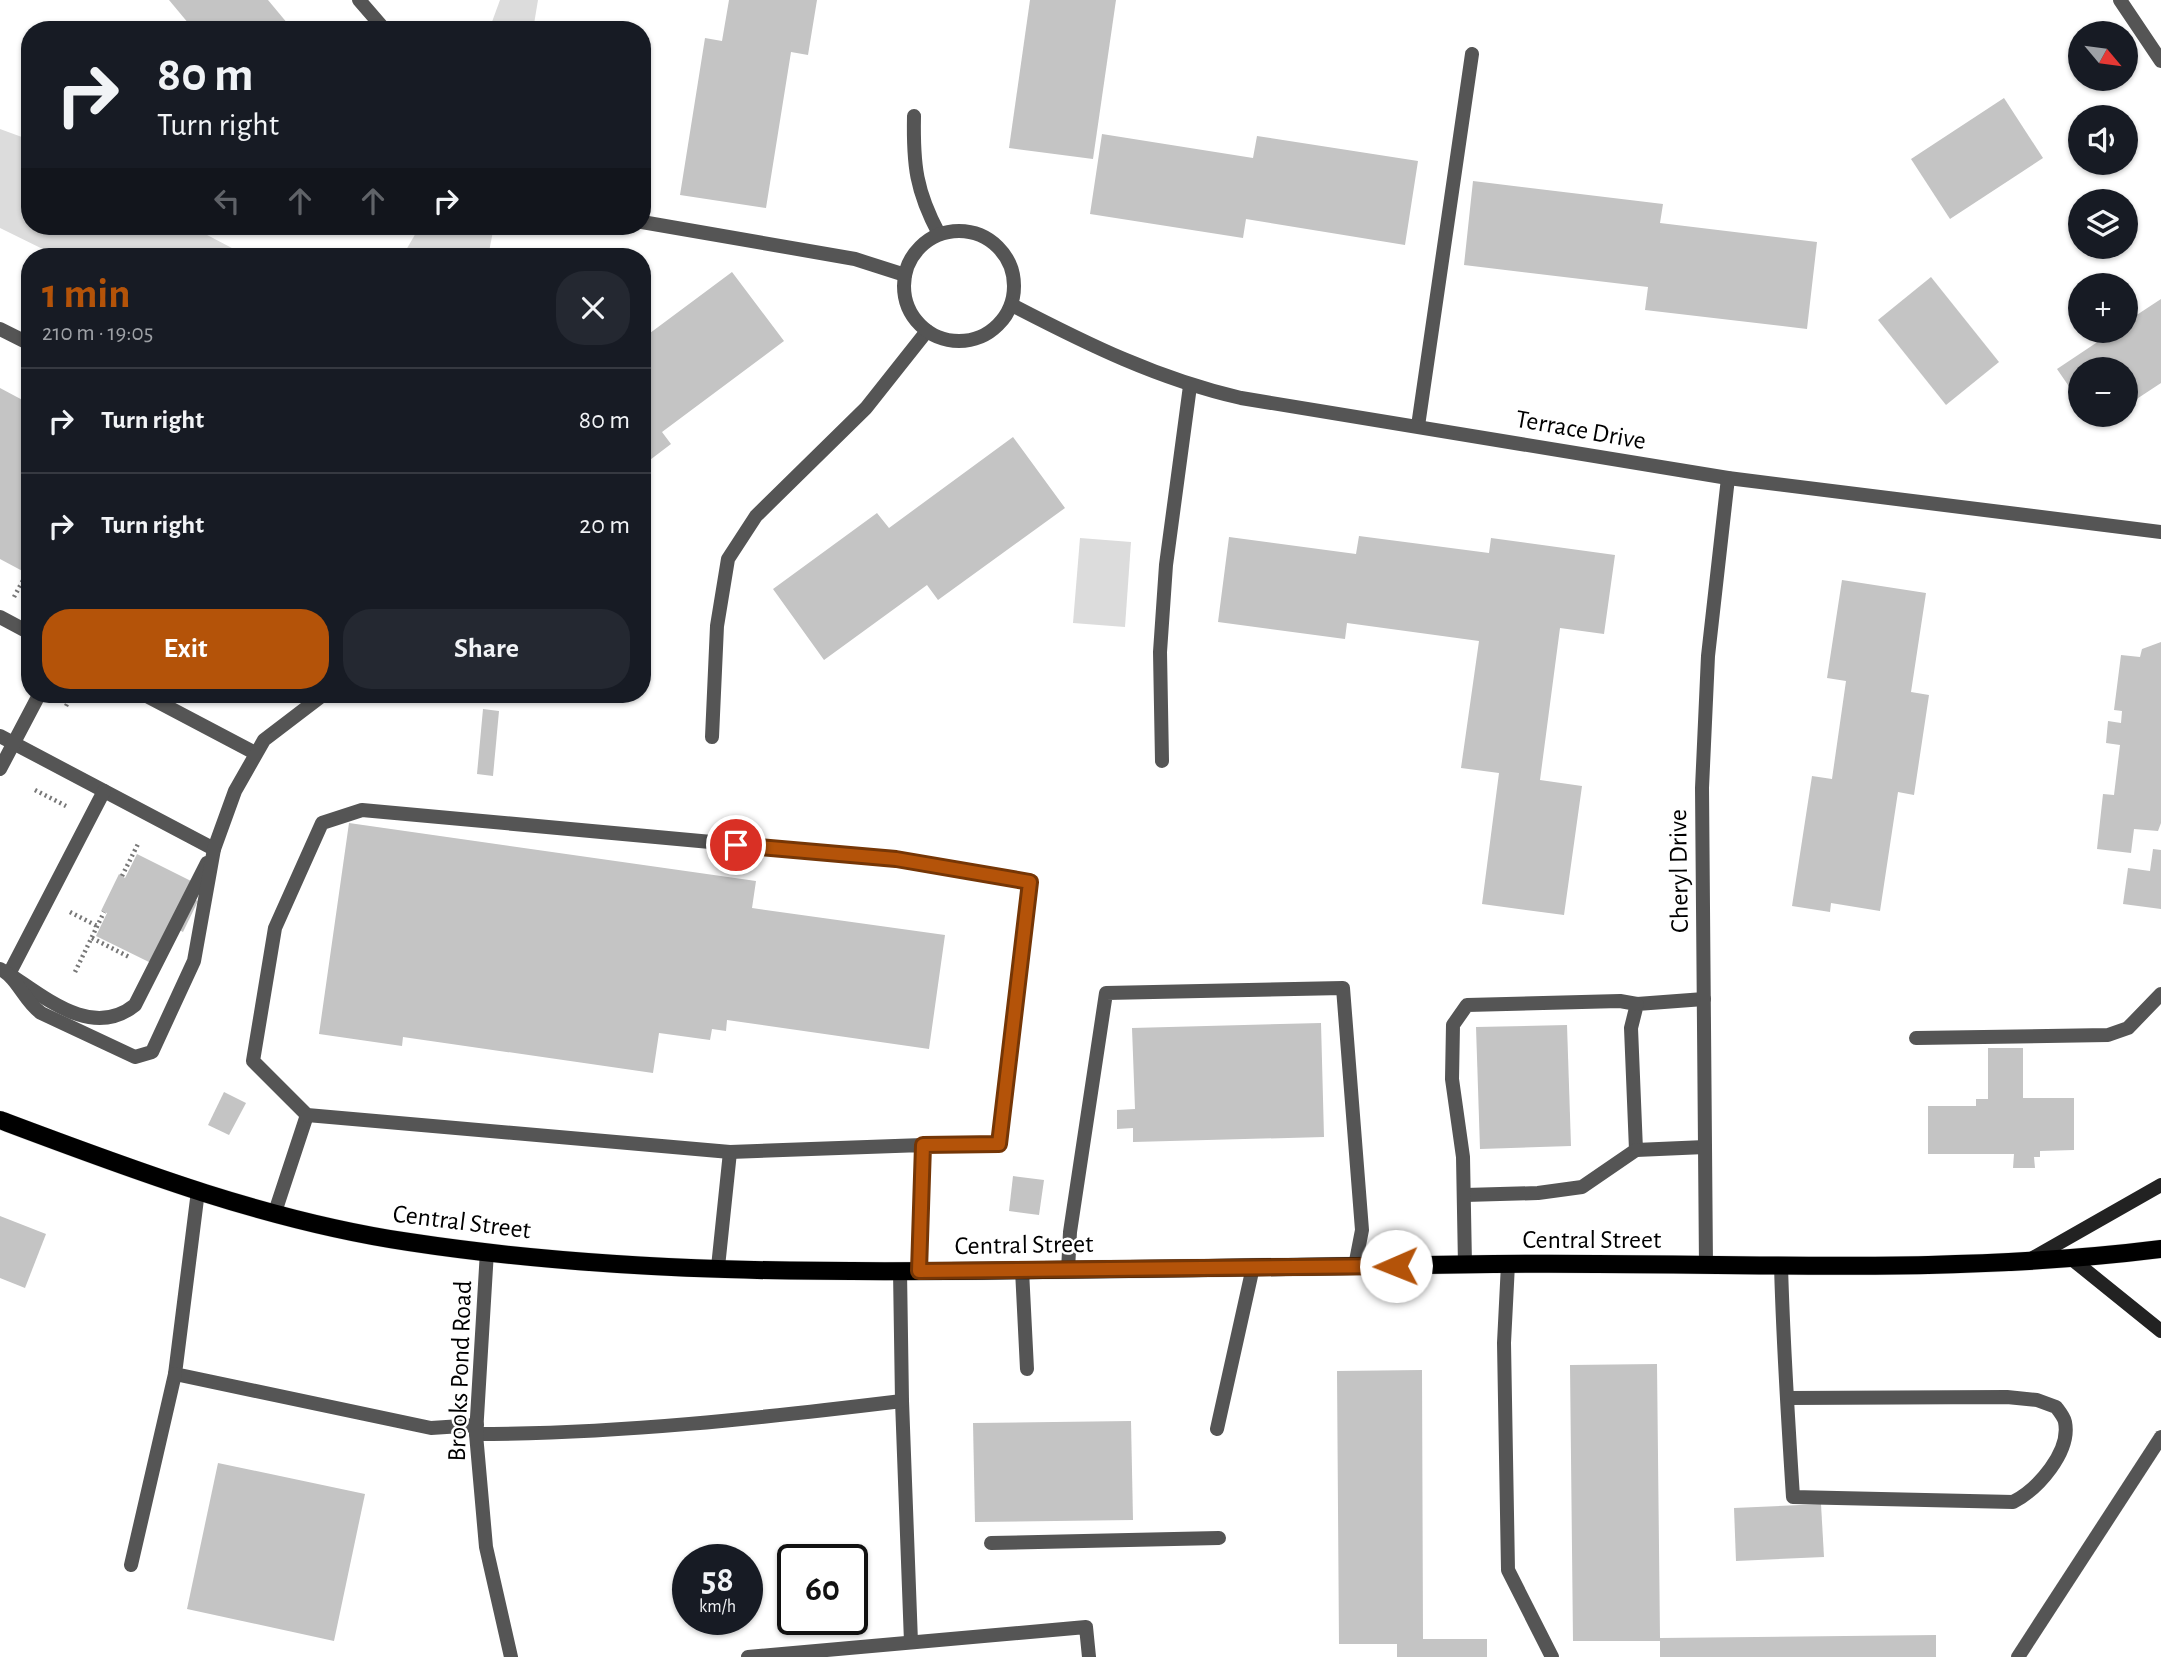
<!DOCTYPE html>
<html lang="en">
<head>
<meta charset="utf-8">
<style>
	body { margin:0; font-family:"Alegreya Sans",sans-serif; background:#242831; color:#f1f3f6; height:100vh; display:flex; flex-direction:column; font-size:26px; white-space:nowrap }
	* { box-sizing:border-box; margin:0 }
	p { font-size:23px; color:#9ea1a6 }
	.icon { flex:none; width:38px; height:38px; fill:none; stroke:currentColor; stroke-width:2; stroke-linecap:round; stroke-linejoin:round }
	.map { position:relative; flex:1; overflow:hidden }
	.side { position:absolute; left:21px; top:248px; width:630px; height:455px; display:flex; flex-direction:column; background:#171b24; border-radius:28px; box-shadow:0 2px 5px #0004 }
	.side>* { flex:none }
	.guide { position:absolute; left:21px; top:21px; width:630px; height:214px; border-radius:28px; box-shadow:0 2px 5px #0004; background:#171b24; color:#f1f3f6; overflow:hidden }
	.needle { width:46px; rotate:119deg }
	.fabs { position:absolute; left:2068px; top:21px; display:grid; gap:14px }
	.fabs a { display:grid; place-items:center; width:70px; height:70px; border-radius:50%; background:#171b24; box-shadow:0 2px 5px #0004; font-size:35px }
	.speed { position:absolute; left:672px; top:1544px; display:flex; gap:14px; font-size:35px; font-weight:700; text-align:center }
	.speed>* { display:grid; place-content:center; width:91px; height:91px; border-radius:50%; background:#171b24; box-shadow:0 2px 5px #0004; line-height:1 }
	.speed small { font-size:18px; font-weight:400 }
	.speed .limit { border:4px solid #111; border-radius:10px; background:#fff; color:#111 }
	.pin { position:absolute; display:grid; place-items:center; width:60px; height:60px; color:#fff; margin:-30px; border:4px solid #fff; border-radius:50%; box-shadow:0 2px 7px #0007 }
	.me { position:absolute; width:77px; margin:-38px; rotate:269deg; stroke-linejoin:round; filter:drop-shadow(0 0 5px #0008) }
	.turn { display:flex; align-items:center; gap:24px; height:147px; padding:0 21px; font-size:32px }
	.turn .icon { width:91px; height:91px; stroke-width:2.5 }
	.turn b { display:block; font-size:49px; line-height:60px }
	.lanes { display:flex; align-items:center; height:66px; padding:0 21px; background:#0003; justify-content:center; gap:35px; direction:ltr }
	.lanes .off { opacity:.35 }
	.round { display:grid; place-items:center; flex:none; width:74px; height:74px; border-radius:28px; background:#242831 }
	.headline { display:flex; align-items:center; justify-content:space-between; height:119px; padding:0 21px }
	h1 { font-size:42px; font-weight:700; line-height:52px; color:#b45309 }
	.action { display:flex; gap:14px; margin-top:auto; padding:14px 21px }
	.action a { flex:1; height:80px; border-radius:28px; background:#b45309; color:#fff; font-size:28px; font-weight:700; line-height:80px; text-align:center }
	.action a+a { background:#242831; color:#f1f3f6 }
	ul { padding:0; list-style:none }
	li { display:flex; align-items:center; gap:21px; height:105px; padding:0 21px; border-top:2px solid #363941 }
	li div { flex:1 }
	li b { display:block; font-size:26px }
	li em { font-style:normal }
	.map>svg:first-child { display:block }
	.green { fill:#dcdcdc }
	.building { fill:#c4c4c4 }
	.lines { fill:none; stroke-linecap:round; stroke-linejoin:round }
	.primary-casing { stroke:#dbdbdb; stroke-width:19 }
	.path { stroke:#777; stroke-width:4.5; stroke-dasharray:2 3.5; stroke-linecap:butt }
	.lane { stroke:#555; stroke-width:14 }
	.street { stroke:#555; stroke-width:14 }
	.secondary { stroke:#222; stroke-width:14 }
	.primary { stroke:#000; stroke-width:18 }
	.route-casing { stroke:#753606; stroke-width:18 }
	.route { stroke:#b45309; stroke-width:12 }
	.labels { text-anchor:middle; stroke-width:5; stroke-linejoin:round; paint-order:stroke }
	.street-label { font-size:26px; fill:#000; stroke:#fff }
</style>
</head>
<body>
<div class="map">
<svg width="2161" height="1657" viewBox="0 0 2161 1657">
	<rect width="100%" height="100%" fill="#fff"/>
	<g class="green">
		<path d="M500,0H538L533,30H489Z"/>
		<path d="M0,129L30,140V226H190L249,257H59L0,228Z"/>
		<path d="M420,226H494L488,257H402Z"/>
		<path d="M1080,538L1131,542L1125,627L1073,623Z"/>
	</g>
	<g class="building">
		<path d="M169,0H268L293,30H194Z"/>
		<path d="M729,0H817L808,55L791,52L766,208L680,195L705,38L722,41Z"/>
		<path d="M1030,0H1116L1093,159L1009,148Z"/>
		<path d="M2004,98L2043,158L1950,219L1911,159Z"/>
		<path d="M1102,134L1253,158L1257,136L1418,161L1405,245L1246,219L1243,238L1090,214Z"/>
		<path d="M1473,181L1663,204L1660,223L1817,242L1807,329L1645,310L1648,287L1464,265Z"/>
		<path d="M732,272L784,341L662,432L671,444L642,466V339Z"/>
		<path d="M1931,277L1999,362L1946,405L1878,320Z"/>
		<path d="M2161,299V383L2126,406V369H2081V404L2057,369L2114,331H2126V322Z"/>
		<path d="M0,388L30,404V575L0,559Z"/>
		<path d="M2088,415H2113L2096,426Z"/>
		<path d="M1013,437L1065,508L938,600L927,585L824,660L773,589L877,513L889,528Z"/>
		<path d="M1359,536L1489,553L1491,538L1615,555L1604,634L1560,628L1540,780L1582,786L1564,915L1482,904L1499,773L1461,768L1479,641L1347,623L1345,639L1218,622L1229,537L1356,554Z"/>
		<path d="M1842,580L1926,593L1911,692L1929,695L1914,795L1898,792L1880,911L1831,903L1830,912L1792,906L1812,776L1832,779L1846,681L1827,678Z"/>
		<path d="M2161,642V823L2158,831L2134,829L2131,853L2097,849L2103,794L2114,795L2120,745L2106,743L2108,721L2121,723L2122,711L2114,710L2121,655L2140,657L2142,649Z"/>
		<path d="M483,709L499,711L493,776L477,774Z"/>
		<path d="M349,823L756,881L752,908L945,935L929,1049L727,1020L726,1031L712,1029L710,1040L659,1033L653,1073L403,1037L402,1046L319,1034Z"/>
		<path d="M2153,849L2161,850V909L2123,904L2128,868L2150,871Z"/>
		<path d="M137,854L193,882L186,895L198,901L183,932L172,926L153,964L96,936L107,913L101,911L119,874L125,878Z"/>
		<path d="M1321,1023L1324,1137L1133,1142V1128L1117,1129V1110L1135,1109L1132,1028Z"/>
		<path d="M1567,1025L1571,1146L1480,1149L1476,1027Z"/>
		<path d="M1988,1048H2023V1098H2074V1150L2040,1151V1157H2034L2035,1168H2013L2014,1154H1928V1106H1976V1099H1988Z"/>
		<path d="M224,1092L246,1103L229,1135L208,1125Z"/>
		<path d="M1013,1176L1044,1180L1039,1215L1009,1211Z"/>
		<path d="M0,1216L46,1234L25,1288L0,1278Z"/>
		<path d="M1657,1364L1660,1638L1936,1635V1657H1660V1641H1573L1570,1365Z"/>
		<path d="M1422,1370L1423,1639H1487V1657H1397V1644H1339L1337,1371Z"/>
		<path d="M1131,1421L1133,1520L975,1522L973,1423Z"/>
		<path d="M218,1463L365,1494L334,1641L187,1609Z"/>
		<path d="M1821,1504L1824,1557L1736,1561L1734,1508Z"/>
	</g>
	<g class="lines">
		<defs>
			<path id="primary" d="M0,1120C133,1170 267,1221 409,1242C618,1274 832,1273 1043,1270C1193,1268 1343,1267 1493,1264C1715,1261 1940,1277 2161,1249"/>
		</defs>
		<use href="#primary" class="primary-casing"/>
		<g class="path">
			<path d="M14,597L27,573"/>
			<path d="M66,706L72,695"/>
			<path d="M35,790L66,806"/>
			<path d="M122,876L139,842"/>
			<path d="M70,912L97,926"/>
			<path d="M92,938L131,958"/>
			<path d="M75,972L104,912"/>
		</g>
		<g class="lane">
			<path d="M914,116C913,165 916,191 939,234"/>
			<path d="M642,222L855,259L905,275"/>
			<path d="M0,329L30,344"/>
			<path d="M1418,426L1472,54"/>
			<path d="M0,617L30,633"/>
			<path d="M145,695L255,753"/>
			<path d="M0,736L214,849"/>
			<path d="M712,737L717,626L728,559L756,516L866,408L927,331"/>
			<path d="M1162,761L1160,652L1166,565L1190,386"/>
			<path d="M0,769L39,695"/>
			<path d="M104,791L9,974C47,999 93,1039 135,1005L207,863"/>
			<path d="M0,969C18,978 24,1001 41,1013L135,1057L152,1052L194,961L214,849L235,791L264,740L323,695"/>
			<path d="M1704,999L1637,1004L1631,1028L1636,1150L1705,1147"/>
			<path d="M1916,1038L2108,1035L2128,1028L2161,994"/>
			<path d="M198,1191L175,1374L431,1428L477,1425"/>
			<path d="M1465,1195L1538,1193L1582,1187L1636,1150"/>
			<path d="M275,1212L307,1115"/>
			<path d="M1508,1264L1504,1343L1508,1570L1552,1657"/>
			<path d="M1465,1265L1463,1157L1452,1079L1453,1025L1467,1005L1620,1001L1637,1004"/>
			<path d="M1781,1265C1783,1342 1788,1420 1793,1497L2013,1502C2038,1489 2071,1452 2065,1422C2064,1417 2059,1411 2056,1407L2037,1400L2007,1397L1787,1398"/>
			<path d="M718,1267L730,1152"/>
			<path d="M1022,1270L1027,1369"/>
			<path d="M1068,1270L1070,1232L1106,993L1343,988L1362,1230L1355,1266"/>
			<path d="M919,1271L923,1145L999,1144L1029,882L896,859L362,810L322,823L275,928L253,1061L307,1115L730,1152L923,1145"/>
			<path d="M902,1401L911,1642"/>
			<path d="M1217,1429L1253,1267"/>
			<path d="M476,1434C618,1434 761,1418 902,1401L900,1271"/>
			<path d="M991,1543L1219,1538"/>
			<path d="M131,1565L175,1374"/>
			<path d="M748,1657L1086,1627L1089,1657"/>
			<path d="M2018,1657L2161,1437"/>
		</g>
		<g class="street">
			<path d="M359,0L385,30"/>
			<path d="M2120,0L2161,61"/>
			<circle cx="959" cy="286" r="55"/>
			<path d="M1012,305C1087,344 1158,379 1241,398L1728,478L2161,532"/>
			<path d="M487,1251L476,1434L486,1547L511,1657"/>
			<path d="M1706,1265L1702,788L1708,656L1728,478"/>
		</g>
		<g class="secondary">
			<path d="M2031,1259L2161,1185"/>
			<path d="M2073,1260L2161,1331"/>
		</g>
		<use href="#primary" class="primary"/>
	</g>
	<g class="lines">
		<defs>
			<path id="route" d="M736,845L896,859L1030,882L999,1144L923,1145L919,1271L1396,1266"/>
		</defs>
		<use href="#route" class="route-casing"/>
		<use href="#route" class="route"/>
	</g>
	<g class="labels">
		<g class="street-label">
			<text transform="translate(1581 429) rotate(10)" y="9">Terrace Drive</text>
			<text transform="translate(1678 871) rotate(-91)" y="9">Cheryl Drive</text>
			<text transform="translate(462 1221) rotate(7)" y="9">Central Street</text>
			<text x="1592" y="1248">Central Street</text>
			<text transform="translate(1024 1244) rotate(-1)" y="9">Central Street</text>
			<text transform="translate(459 1371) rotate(-88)" y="9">Brooks Pond Road</text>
		</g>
	</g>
</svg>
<div class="fabs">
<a><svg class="needle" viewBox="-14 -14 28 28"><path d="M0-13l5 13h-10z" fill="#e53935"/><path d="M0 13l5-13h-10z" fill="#9ea1a6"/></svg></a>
<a><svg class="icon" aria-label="sound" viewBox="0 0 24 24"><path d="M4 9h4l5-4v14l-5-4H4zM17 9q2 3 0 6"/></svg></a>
<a><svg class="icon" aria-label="layers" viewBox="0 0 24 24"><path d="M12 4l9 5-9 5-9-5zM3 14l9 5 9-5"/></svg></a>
<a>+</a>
<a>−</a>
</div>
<div class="speed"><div>58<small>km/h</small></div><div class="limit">60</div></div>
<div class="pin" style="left:736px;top:845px;background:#d93025"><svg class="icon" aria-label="arrive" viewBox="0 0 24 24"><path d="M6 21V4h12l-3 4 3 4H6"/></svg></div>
<svg class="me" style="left:1396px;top:1266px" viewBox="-20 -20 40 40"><circle r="19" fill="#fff"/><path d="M0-13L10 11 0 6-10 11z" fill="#b45309"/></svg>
<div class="guide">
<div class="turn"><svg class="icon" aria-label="right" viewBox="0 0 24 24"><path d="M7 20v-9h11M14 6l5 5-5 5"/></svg><div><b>80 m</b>Turn right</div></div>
<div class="lanes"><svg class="icon off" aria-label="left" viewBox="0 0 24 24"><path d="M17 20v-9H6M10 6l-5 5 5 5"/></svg><svg class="icon off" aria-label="ahead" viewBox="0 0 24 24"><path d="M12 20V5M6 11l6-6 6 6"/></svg><svg class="icon off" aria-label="ahead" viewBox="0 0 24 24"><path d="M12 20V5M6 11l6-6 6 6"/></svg><svg class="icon" aria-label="right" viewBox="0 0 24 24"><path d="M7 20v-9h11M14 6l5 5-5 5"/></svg></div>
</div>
<section class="side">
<div class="headline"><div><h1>1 min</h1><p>210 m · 19:05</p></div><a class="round"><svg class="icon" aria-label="close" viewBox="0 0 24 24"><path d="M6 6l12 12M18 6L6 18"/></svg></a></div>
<ul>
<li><svg class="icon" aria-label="right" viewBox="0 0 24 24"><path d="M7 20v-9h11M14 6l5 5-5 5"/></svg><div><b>Turn right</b></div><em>80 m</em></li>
<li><svg class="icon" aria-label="right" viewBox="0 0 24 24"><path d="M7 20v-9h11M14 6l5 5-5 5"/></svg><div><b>Turn right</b></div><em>20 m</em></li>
</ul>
<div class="action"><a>Exit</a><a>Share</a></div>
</section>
</div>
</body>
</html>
